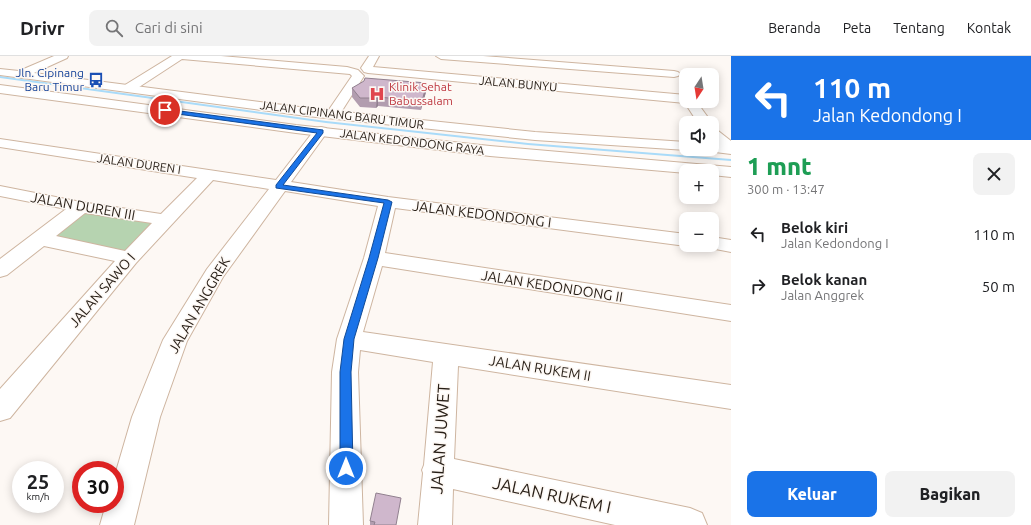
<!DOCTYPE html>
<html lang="id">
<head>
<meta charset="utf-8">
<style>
	body { margin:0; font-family:Ubuntu,sans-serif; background:#f2f2f2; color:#202124; height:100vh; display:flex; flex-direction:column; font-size:15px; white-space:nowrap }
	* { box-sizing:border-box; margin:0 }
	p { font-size:13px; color:#757577 }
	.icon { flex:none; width:22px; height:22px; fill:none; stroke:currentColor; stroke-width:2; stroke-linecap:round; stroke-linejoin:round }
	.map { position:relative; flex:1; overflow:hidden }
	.side { display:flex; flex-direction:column; background:#fff; width:300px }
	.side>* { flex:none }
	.hud { background:#1a73e8; color:#fff; overflow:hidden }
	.needle { width:26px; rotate:192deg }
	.buttons { position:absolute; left:679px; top:12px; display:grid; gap:8px }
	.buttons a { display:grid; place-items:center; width:40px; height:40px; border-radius:8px; background:#fff; box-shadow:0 2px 10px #0003; font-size:20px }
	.speed { position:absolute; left:12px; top:405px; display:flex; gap:8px; font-size:20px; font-weight:700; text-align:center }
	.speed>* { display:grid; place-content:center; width:52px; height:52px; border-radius:50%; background:#fff; box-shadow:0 2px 10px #0003; line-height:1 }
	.speed small { font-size:10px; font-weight:400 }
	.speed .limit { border:6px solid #d22; background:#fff; color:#111 }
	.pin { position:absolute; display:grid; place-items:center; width:34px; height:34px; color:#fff; margin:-17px; border:2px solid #fff; border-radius:50%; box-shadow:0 1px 4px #0007 }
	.me { position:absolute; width:44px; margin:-22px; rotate:0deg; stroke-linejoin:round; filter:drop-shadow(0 0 3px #0008) }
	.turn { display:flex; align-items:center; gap:14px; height:84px; padding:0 16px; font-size:18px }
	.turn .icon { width:52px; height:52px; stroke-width:2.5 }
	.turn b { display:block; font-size:28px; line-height:34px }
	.round { display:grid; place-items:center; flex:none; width:42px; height:42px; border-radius:8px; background:#f2f2f2 }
	.summary { display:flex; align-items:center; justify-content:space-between; height:68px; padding:0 16px }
	h1 { font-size:24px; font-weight:800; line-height:30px; color:#1e9e55 }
	.action { display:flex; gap:8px; margin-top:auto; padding:8px 16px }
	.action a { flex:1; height:46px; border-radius:8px; background:#1a73e8; color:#fff; font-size:16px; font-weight:800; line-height:46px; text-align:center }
	.action a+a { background:#f2f2f2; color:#202124 }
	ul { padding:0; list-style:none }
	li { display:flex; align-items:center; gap:12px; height:52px; padding:0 16px }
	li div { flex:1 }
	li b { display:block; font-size:15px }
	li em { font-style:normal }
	header { display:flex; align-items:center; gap:24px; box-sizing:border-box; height:56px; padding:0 20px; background:#fff; border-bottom:1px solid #e0e0e0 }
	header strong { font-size:19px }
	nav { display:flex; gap:22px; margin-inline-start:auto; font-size:14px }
	.search { width:280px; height:36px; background:#f2f2f2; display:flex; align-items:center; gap:10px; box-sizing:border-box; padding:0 14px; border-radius:8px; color:#757577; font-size:15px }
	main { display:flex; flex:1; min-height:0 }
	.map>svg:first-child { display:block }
	.green { fill:#b6d3b0 }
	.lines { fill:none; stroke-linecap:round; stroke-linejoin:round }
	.stream { fill:#a9dbf9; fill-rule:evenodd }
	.street-casing { stroke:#ceb5a0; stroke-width:2 }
	.secondary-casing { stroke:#ceb5a0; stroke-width:2 }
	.street { fill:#fff; fill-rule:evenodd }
	.secondary { fill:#fff; fill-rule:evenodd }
	.wall { fill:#b29daf }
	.shaded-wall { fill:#91808f }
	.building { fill:#cfb7cc; stroke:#91808f }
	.route { fill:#1a73e8; stroke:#114b97 }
	.labels { text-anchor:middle; stroke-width:3; stroke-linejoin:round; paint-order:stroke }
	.far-transit-label { font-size:12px; fill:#164399; stroke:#fdf8f4; text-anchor:end }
	.far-street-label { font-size:12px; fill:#271e16; stroke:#fdf8f4 }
	.far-health-label { font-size:12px; fill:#be3a42; stroke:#fdf8f4; text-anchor:start }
	.street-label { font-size:14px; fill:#271e16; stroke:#fdf8f4 }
	.near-street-label { font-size:17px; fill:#271e16; stroke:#fdf8f4 }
</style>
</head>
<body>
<header>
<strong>Drivr</strong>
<div class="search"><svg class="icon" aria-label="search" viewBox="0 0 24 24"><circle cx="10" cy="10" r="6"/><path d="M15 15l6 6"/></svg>Cari di sini</div>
<nav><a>Beranda</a><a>Peta</a><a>Tentang</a><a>Kontak</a></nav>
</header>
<main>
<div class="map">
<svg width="731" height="469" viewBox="0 0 731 469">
	<rect width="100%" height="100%" fill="#fdf8f4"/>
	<path class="green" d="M87,154L156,164L127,196L54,182Z"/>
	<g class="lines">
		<path class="stream" d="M0,20L326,65L528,87L731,103V105L528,89L326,67L0,22Z"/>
		<defs>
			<g id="street">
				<path d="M172,0H221L347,11L358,14L364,20L338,61H328L326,58L352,20L350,18L182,3L133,35H125L123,32L125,29Z"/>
				<path d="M369,0H379L373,11L686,39V45H696L712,67H698L685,47L368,17L364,16L361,12Z"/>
				<path d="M436,0H483L674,15L678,16L680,18L678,20L674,21L441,3Z"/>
				<path d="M321,71L326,72L328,75L291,126L388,141L686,178V189H690L686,190L395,152L385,197L731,249V265L382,210L363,276L731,329V353L458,310L454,403L690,452L702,457L707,469H615L453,433L452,469H418L423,417L422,414L424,409L433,306L360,294L358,316L363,469H329L332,316L337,283L364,202L378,150L285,135L223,221L187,285L160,361L134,469H100L106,448H115V419L132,361L163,284L207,213L269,133L213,124L136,207L10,362L0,365V333L115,205L44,190L7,219L0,221V203L66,153L0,140V130L81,146L161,158L197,122L0,91V83L276,124L316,72ZM85,157L152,167L125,195L56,180Z"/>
				<path d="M712,73L717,74L731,85V97L726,95L712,84Z"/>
				<path d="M712,181L731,184V196L705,191L703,189H712Z"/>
			</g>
			<g id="secondary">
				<path d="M54,0H68L67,2L34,17L307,52L535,76L686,86V93H691L686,94L535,84L307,60L0,19V13L19,15Z"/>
				<path d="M0,29L296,69L490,90L731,111V121L712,119V115H686V117L490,100L296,77L0,37Z"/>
				<path d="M712,87L731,88V98L707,95L705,93H712Z"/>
			</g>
		</defs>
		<use href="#street" class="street-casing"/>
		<use href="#secondary" class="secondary-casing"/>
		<use href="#street" class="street"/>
		<use href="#secondary" class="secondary"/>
	</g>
	<g class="wall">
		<path d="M352,32L426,36L421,54L378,50L376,52L360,51L352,41Z"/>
		<path d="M370,465L396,469H370Z"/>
	</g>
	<g class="shaded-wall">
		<path d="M427,27L426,36L421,54L422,45Z"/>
		<path d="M378,41V50L376,52L377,42Z"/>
	</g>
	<g class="building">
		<path d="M365,22L427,27L422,45L378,41L377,42H360L352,32L364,25Z"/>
		<path d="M376,437L401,442L396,469H374L375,466L370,465Z"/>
	</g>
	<path class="route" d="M165,53L323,74V77L283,129L388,144L392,146L378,202L354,283L351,316L353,412L351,416L346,418L342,416L340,412V316L344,283L369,202L384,147L276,132V129L317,77L163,56V53Z"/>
	<defs>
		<symbol id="bus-bare" viewBox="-9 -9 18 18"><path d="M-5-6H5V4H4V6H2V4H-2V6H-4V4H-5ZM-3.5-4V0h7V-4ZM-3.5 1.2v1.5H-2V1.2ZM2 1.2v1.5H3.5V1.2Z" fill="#1a4fb4" stroke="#fdf8f4" stroke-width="2.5" paint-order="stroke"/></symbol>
		<symbol id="hospital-bare" viewBox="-9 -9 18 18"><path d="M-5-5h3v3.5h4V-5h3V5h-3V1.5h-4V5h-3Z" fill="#e0444e" stroke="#fdf8f4" stroke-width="2.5" paint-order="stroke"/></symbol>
	</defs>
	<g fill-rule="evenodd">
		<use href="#bus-bare" x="85" y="13" width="22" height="22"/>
		<use href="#hospital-bare" x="366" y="27" width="22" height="22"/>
	</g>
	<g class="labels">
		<g class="far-transit-label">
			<text x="84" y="21">Jln. Cipinang<tspan x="84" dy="14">Baru Timur</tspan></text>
		</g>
		<g class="far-street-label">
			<text transform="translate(518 28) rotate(5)" y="4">JALAN BUNYU</text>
			<text transform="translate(342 59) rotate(7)" y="4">JALAN CIPINANG BARU TIMUR</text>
			<text transform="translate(412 86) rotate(7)" y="4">JALAN KEDONDONG RAYA</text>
			<text transform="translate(139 108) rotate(8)" y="4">JALAN DUREN I</text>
		</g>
		<g class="far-health-label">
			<text x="389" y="35">Klinik Sehat<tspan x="389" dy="14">Babussalam</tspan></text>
		</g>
		<g class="street-label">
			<text transform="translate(83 150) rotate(10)" y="5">JALAN DUREN III</text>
			<text transform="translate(482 158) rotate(7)" y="5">JALAN KEDONDONG I</text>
			<text transform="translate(552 230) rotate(9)" y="5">JALAN KEDONDONG II</text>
			<text transform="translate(102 234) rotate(-49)" y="5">JALAN SAWO I</text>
			<text transform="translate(199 249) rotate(-60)" y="5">JALAN ANGGREK</text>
			<text transform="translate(540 312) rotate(9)" y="5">JALAN RUKEM II</text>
		</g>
		<g class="near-street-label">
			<text transform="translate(440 383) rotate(-86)" y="6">JALAN JUWET</text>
			<text transform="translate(552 439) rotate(12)" y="6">JALAN RUKEM I</text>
		</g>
	</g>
</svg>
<div class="buttons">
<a><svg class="needle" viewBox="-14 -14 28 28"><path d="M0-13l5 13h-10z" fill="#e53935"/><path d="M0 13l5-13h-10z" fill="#757577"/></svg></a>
<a><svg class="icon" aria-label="sound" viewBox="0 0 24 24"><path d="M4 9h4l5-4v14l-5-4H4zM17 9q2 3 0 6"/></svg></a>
<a>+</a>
<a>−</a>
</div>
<div class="speed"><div>25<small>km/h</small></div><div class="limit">30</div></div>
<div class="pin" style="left:165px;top:54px;background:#d93025"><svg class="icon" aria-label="arrive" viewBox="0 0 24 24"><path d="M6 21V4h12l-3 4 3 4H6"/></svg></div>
<svg class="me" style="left:346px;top:412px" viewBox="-20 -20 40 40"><circle r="17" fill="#1a73e8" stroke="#fff" stroke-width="3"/><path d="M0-11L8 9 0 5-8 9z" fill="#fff"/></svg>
</div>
<section class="side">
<div class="hud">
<div class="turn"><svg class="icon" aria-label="left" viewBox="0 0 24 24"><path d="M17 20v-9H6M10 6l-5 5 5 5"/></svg><div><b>110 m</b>Jalan Kedondong I</div></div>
</div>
<div class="summary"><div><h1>1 mnt</h1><p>300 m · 13:47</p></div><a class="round"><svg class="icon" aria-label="close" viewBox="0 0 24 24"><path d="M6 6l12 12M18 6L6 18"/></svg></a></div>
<ul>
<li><svg class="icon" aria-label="left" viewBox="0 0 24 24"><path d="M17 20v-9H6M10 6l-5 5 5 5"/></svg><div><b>Belok kiri</b><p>Jalan Kedondong I</p></div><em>110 m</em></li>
<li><svg class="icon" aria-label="right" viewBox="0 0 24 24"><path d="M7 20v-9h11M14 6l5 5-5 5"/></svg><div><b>Belok kanan</b><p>Jalan Anggrek</p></div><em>50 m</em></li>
</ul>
<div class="action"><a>Keluar</a><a>Bagikan</a></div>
</section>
</main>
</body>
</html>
